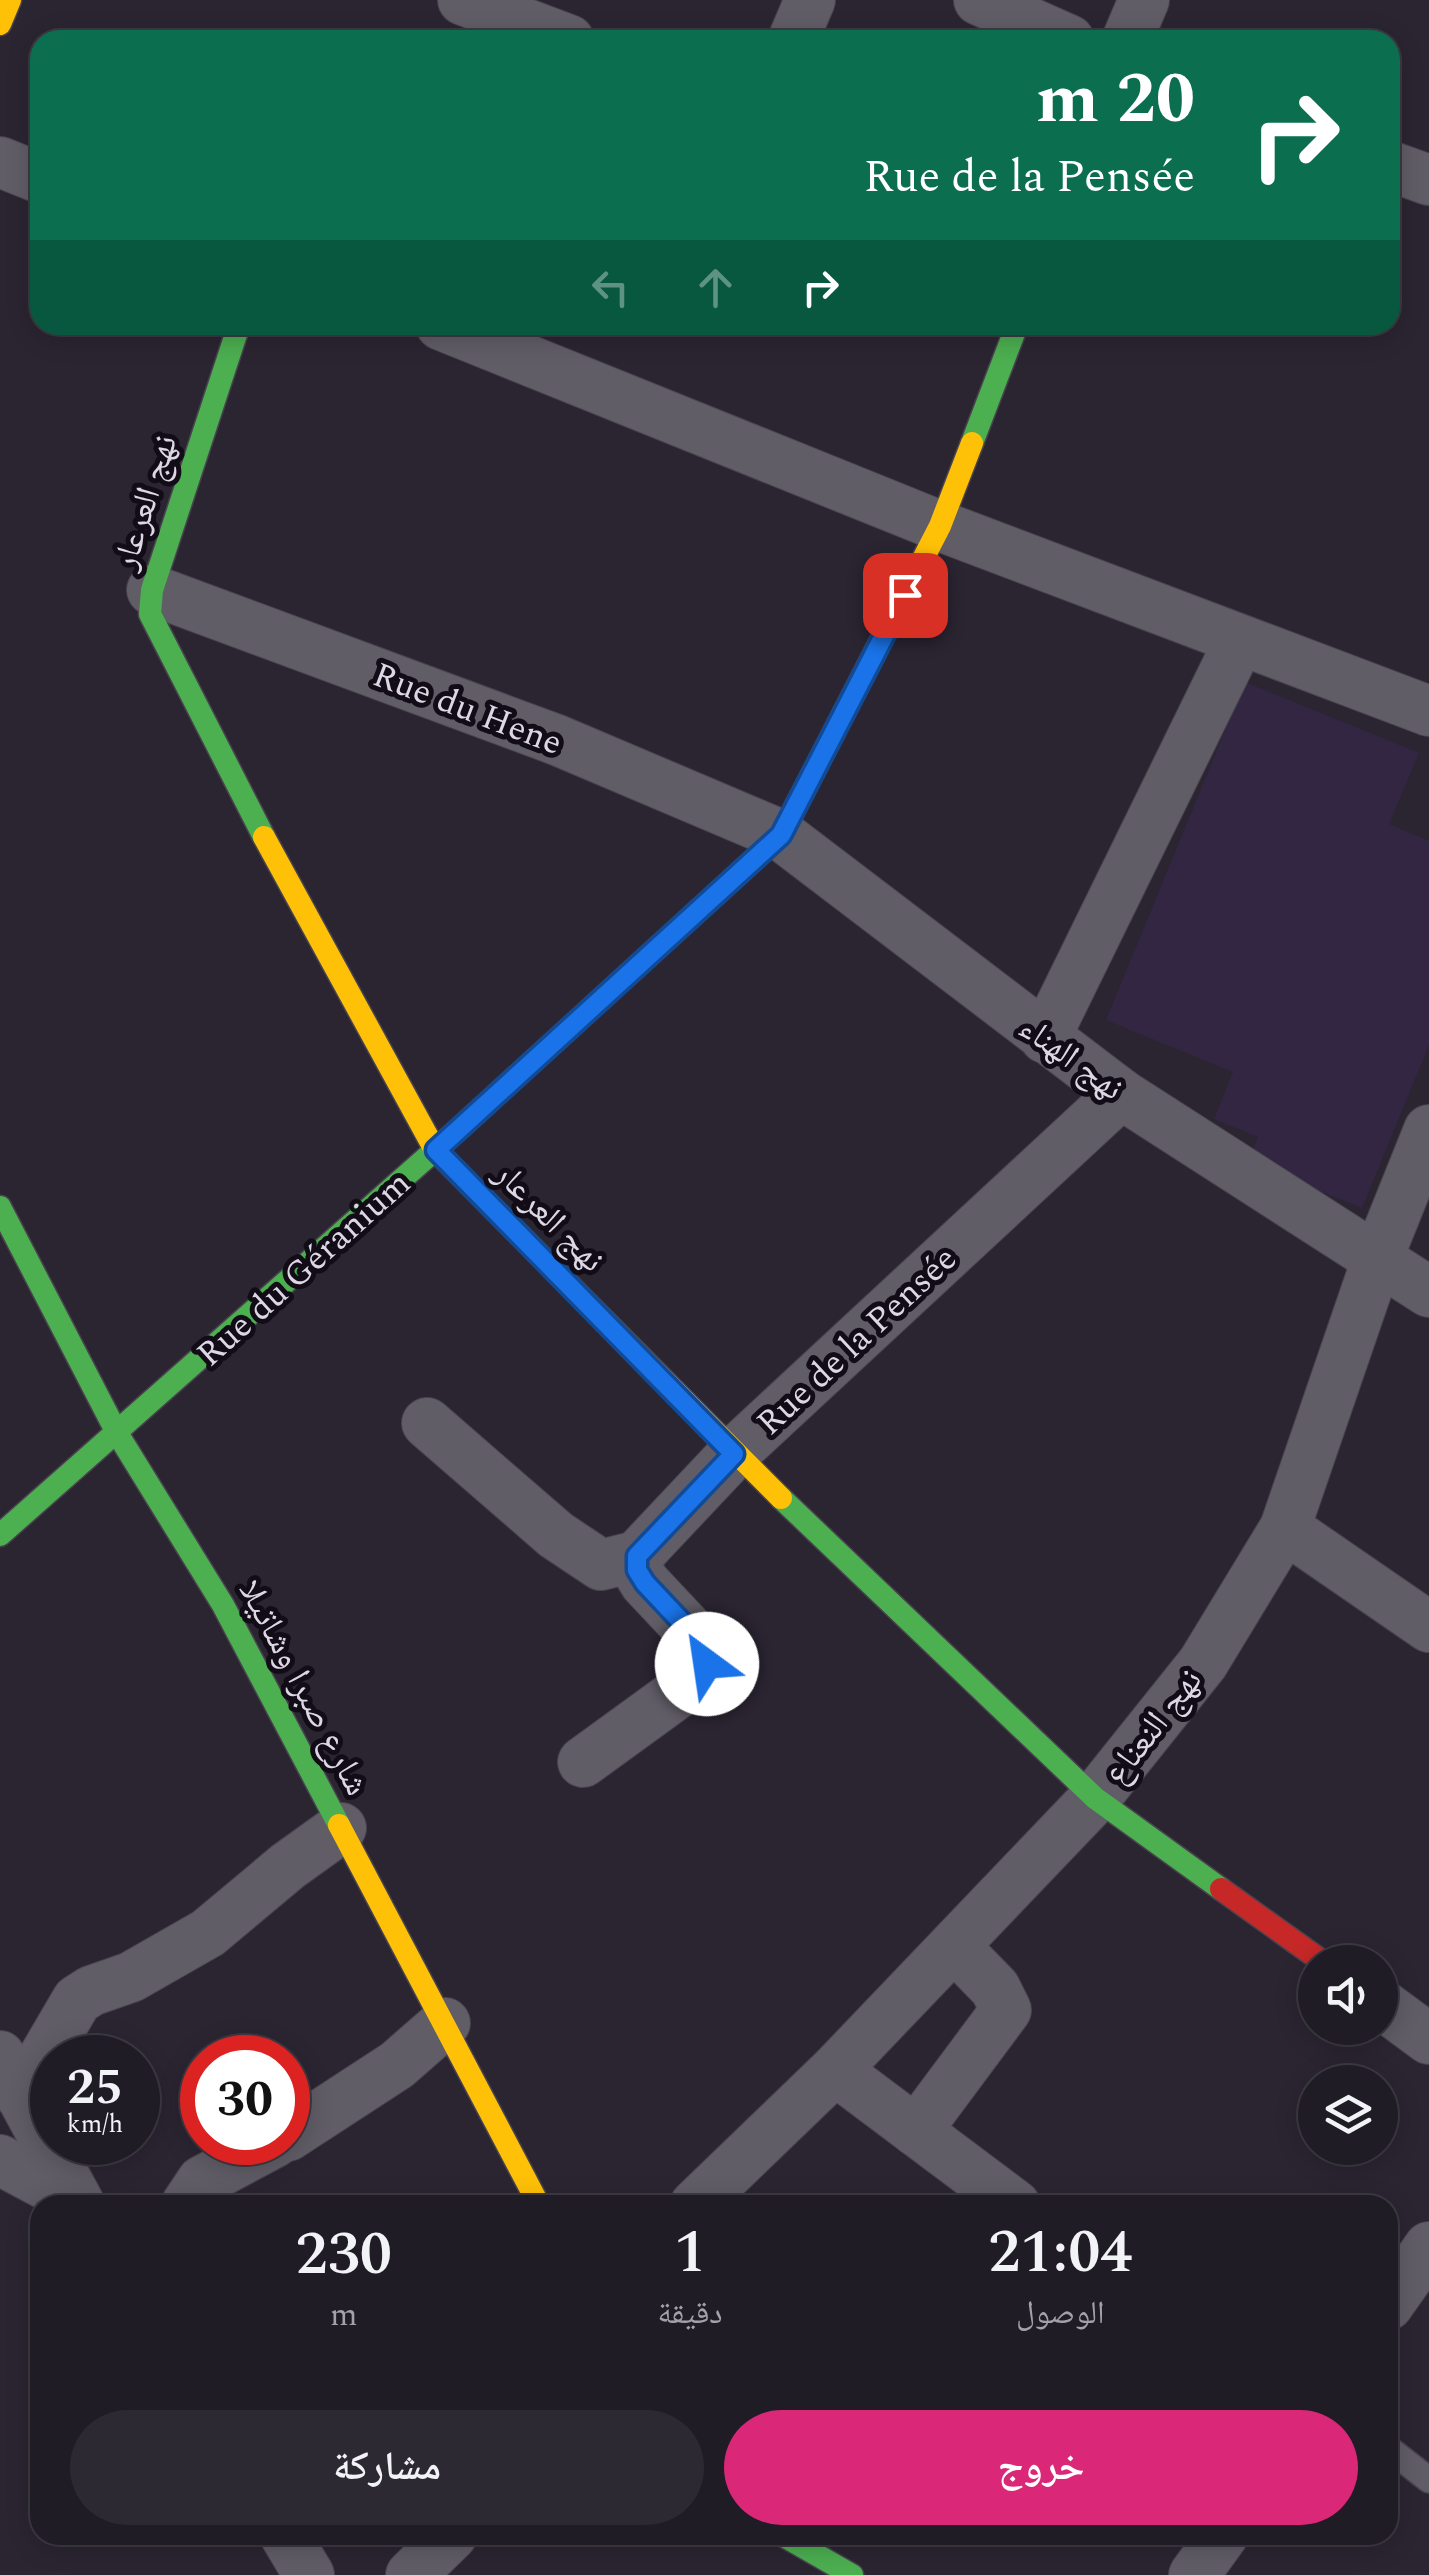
<!DOCTYPE html>
<html lang="ar">
<head>
<meta charset="utf-8">
<style>
	body { margin:0; font-family:Spectral,"Noto Naskh Arabic",serif; background:#2d2932; color:#f1f3f6; direction:rtl; height:100vh; display:flex; flex-direction:column; font-size:38px; white-space:nowrap }
	* { box-sizing:border-box; margin:0 }
	p { font-size:32px; color:#a2a1a7 }
	.icon { flex:none; width:55px; height:55px; fill:none; stroke:currentColor; stroke-width:2; stroke-linecap:round; stroke-linejoin:round }
	.map { position:relative; flex:1; overflow:hidden; direction:ltr }
	.sheet { position:absolute; left:30px; top:2195px; width:1368px; height:350px; display:flex; flex-direction:column; background:#201c26; border-radius:30px; box-shadow:0 5px 25px #0003,0 0 0 2px #3d3a43; direction:rtl }
	.sheet>* { flex:none }
	.guide { position:absolute; left:30px; top:30px; width:1370px; height:305px; border-radius:30px; box-shadow:0 5px 25px #0003,0 0 0 2px #3d3a43; direction:rtl; background:#0b6e4f; color:#fff; overflow:hidden }
	.buttons { position:absolute; left:1298px; top:1945px; display:grid; gap:20px }
	.buttons a { display:grid; place-items:center; width:100px; height:100px; border-radius:50%; background:#201c26; box-shadow:0 5px 25px #0003,0 0 0 2px #3d3a43; font-size:50px }
	.speed { position:absolute; left:30px; top:2035px; display:flex; gap:20px; font-size:50px; font-weight:700; text-align:center }
	.speed>* { display:grid; place-content:center; width:130px; height:130px; border-radius:50%; background:#201c26; box-shadow:0 5px 25px #0003,0 0 0 2px #3d3a43; line-height:1 }
	.speed small { font-size:25px; font-weight:400 }
	.speed .limit { border:15px solid #d22; background:#fff; color:#111 }
	.pin { position:absolute; display:grid; place-items:center; width:85px; height:85px; color:#fff; margin:-42px; border-radius:20px; box-shadow:0 5px 15px #0006 }
	.me { position:absolute; width:110px; margin:-55px; rotate:329deg; stroke-linejoin:round; filter:drop-shadow(0 0 8px #0008) }
	.turn { display:flex; align-items:center; gap:35px; height:210px; padding:0 40px; font-size:45px }
	.turn .icon { width:130px; height:130px; stroke-width:2.5 }
	.turn b { display:block; font-size:70px; line-height:85px }
	.lanes { display:flex; align-items:center; height:95px; padding:0 40px; background:#0003; justify-content:center; gap:50px; direction:ltr }
	.lanes .off { opacity:.35 }
	.eta { display:flex; justify-content:space-evenly; align-items:center; height:170px; text-align:center }
	.eta b { font-size:60px; font-weight:600; line-height:70px }
	.button { display:flex; gap:20px; margin-top:auto; padding:20px 40px }
	.button a { flex:1; height:115px; border-radius:60px; background:#db2777; color:#fff; font-size:40px; font-weight:600; line-height:115px; text-align:center }
	.button a+a { background:#2d2932; color:#f1f3f6 }
	.map>svg:first-child { display:block }
	.built { fill:#322642 }
	.lines { fill:none; stroke-linecap:round; stroke-linejoin:round }
	.lane-casing { stroke:#48434e; stroke-width:28 }
	.street-casing { stroke:#48434e; stroke-width:52 }
	.fast-casing { stroke:#48434e; stroke-width:25 }
	.slow-casing { stroke:#48434e; stroke-width:25 }
	.jam-casing { stroke:#48434e; stroke-width:25 }
	.lane { stroke:#615d67; stroke-width:25 }
	.street { stroke:#615d67; stroke-width:50 }
	.fast { stroke:#4caf50; stroke-width:22 }
	.slow { stroke:#ffc107; stroke-width:22 }
	.jam { stroke:#c62828; stroke-width:22 }
	.route-casing { stroke:#114b97; stroke-width:25 }
	.route { stroke:#1a73e8; stroke-width:18 }
	.labels { text-anchor:middle; stroke-width:10; stroke-linejoin:round; paint-order:stroke }
	.street-label { font-size:35px; fill:#dcd6e5; stroke:#110c16 }
</style>
</head>
<body>
<div class="map">
<svg width="1429" height="2575" viewBox="0 0 1429 2575">
	<rect width="100%" height="100%" fill="#2b2532"/>
	<path class="built" d="M1245,682L1419,753L1389,824L1429,841V1045L1362,1208L1248,1162L1258,1137L1214,1119L1233,1072L1106,1020Z"/>
	<g class="lines">
		<defs>
			<path id="lane" d="M1388,2448L1429,2480"/>
			<g id="street">
				<path d="M463,0L569,40"/>
				<path d="M979,0L1069,40"/>
				<path d="M793,40L810,0"/>
				<path d="M1127,40L1144,0"/>
				<path d="M0,162L40,178"/>
				<path d="M1390,166L1429,180"/>
				<path d="M441,325L940,526L1429,711"/>
				<path d="M152,590L557,740L781,835L1121,1094L1429,1292"/>
				<path d="M1045,1038L1239,642"/>
				<path d="M427,1423L556,1535L601,1565L637,1556"/>
				<path d="M1285,1528L1429,1627"/>
				<path d="M583,1762L700,1677L707,1664L708,1650L645,1583L637,1570V1556L734,1453L1121,1094"/>
				<path d="M1380,2003L1429,2039"/>
				<path d="M0,2056L80,2205"/>
				<path d="M835,2070L1015,2205"/>
				<path d="M21,2096L77,2000L91,1991L131,1977L208,1933L288,1866L341,1828"/>
				<path d="M916,2131L1006,2010L995,1988L954,1946"/>
				<path d="M288,2136L397,2065L445,2023"/>
				<path d="M0,2160L77,2201"/>
				<path d="M186,2205L202,2181L275,2142"/>
				<path d="M695,2205L835,2070L1095,1798L1203,1663L1285,1528L1378,1257L1429,1130"/>
				<path d="M1388,2305L1429,2247"/>
				<path d="M285,2535L309,2575"/>
				<path d="M411,2575L452,2535"/>
				<path d="M1194,2575L1223,2535"/>
			</g>
			<g id="fast">
				<path d="M239,325L152,590L150,614L264,837"/>
				<path d="M972,443L1017,325"/>
				<path d="M0,1207L117,1433L223,1605L339,1825"/>
				<path d="M781,1498L1095,1798L1221,1889"/>
				<path d="M0,1535L461,1127"/>
				<path d="M782,2535L852,2575"/>
			</g>
			<g id="slow">
				<path d="M0,24L10,0"/>
				<path d="M264,837L435,1150L781,1498"/>
				<path d="M461,1127L781,835L940,526L972,443"/>
				<path d="M339,1825L539,2205"/>
			</g>
			<path id="jam" d="M1221,1889L1323,1962"/>
		</defs>
		<use href="#lane" class="lane-casing"/>
		<use href="#street" class="street-casing"/>
		<use href="#fast" class="fast-casing"/>
		<use href="#slow" class="slow-casing"/>
		<use href="#jam" class="jam-casing"/>
		<use href="#lane" class="lane"/>
		<use href="#street" class="street"/>
		<use href="#fast" class="fast"/>
		<use href="#slow" class="slow"/>
		<use href="#jam" class="jam"/>
	</g>
	<g class="lines">
		<defs>
			<path id="route" d="M707,1664L708,1650L645,1583L637,1570V1556L734,1454L436,1150L781,835L905,595"/>
		</defs>
		<use href="#route" class="route-casing"/>
		<use href="#route" class="route"/>
	</g>
	<g class="labels">
		<g class="street-label">
			<text transform="translate(144 502) rotate(-72)" y="12">نهج العرعار</text>
			<text transform="translate(468 708) rotate(21)" y="12">Rue du Hene</text>
			<text transform="translate(1072 1057) rotate(36)" y="12">نهج الهناء</text>
			<text transform="translate(550 1216) rotate(45)" y="12">نهج العرعار</text>
			<text transform="translate(303 1268) rotate(-42)" y="12">Rue du Géranium</text>
			<text transform="translate(856 1340) rotate(-43)" y="12">Rue de la Pensée</text>
			<text transform="translate(305 1687) rotate(62)" y="12">شارع صبرا وشاتيلا</text>
			<text transform="translate(1152 1726) rotate(-52)" y="12">نهج النعناع</text>
		</g>
	</g>
</svg>
<div class="buttons">
<a><svg class="icon" aria-label="sound" viewBox="0 0 24 24"><path d="M4 9h4l5-4v14l-5-4H4zM17 9q2 3 0 6"/></svg></a>
<a><svg class="icon" aria-label="layers" viewBox="0 0 24 24"><path d="M12 4l9 5-9 5-9-5zM3 14l9 5 9-5"/></svg></a>
</div>
<div class="speed"><div>25<small>km/h</small></div><div class="limit">30</div></div>
<div class="pin" style="left:905px;top:595px;background:#d93025"><svg class="icon" aria-label="arrive" viewBox="0 0 24 24"><path d="M6 21V4h12l-3 4 3 4H6"/></svg></div>
<svg class="me" style="left:707px;top:1664px" viewBox="-20 -20 40 40"><circle r="19" fill="#fff"/><path d="M0-13L10 11 0 6-10 11z" fill="#1a73e8"/></svg>
<div class="guide">
<div class="turn"><svg class="icon" aria-label="right" viewBox="0 0 24 24"><path d="M7 20v-9h11M14 6l5 5-5 5"/></svg><div><b>20 m</b>Rue de la Pensée</div></div>
<div class="lanes"><svg class="icon off" aria-label="left" viewBox="0 0 24 24"><path d="M17 20v-9H6M10 6l-5 5 5 5"/></svg><svg class="icon off" aria-label="ahead" viewBox="0 0 24 24"><path d="M12 20V5M6 11l6-6 6 6"/></svg><svg class="icon" aria-label="right" viewBox="0 0 24 24"><path d="M7 20v-9h11M14 6l5 5-5 5"/></svg></div>
</div>
<section class="sheet">
<div class="eta">
<div><b>21:04</b><p>الوصول</p></div>
<div><b>1</b><p>دقيقة</p></div>
<div><b>230</b><p>m</p></div>
</div>
<div class="button"><a>خروج</a><a>مشاركة</a></div>
</section>
</div>
</body>
</html>
